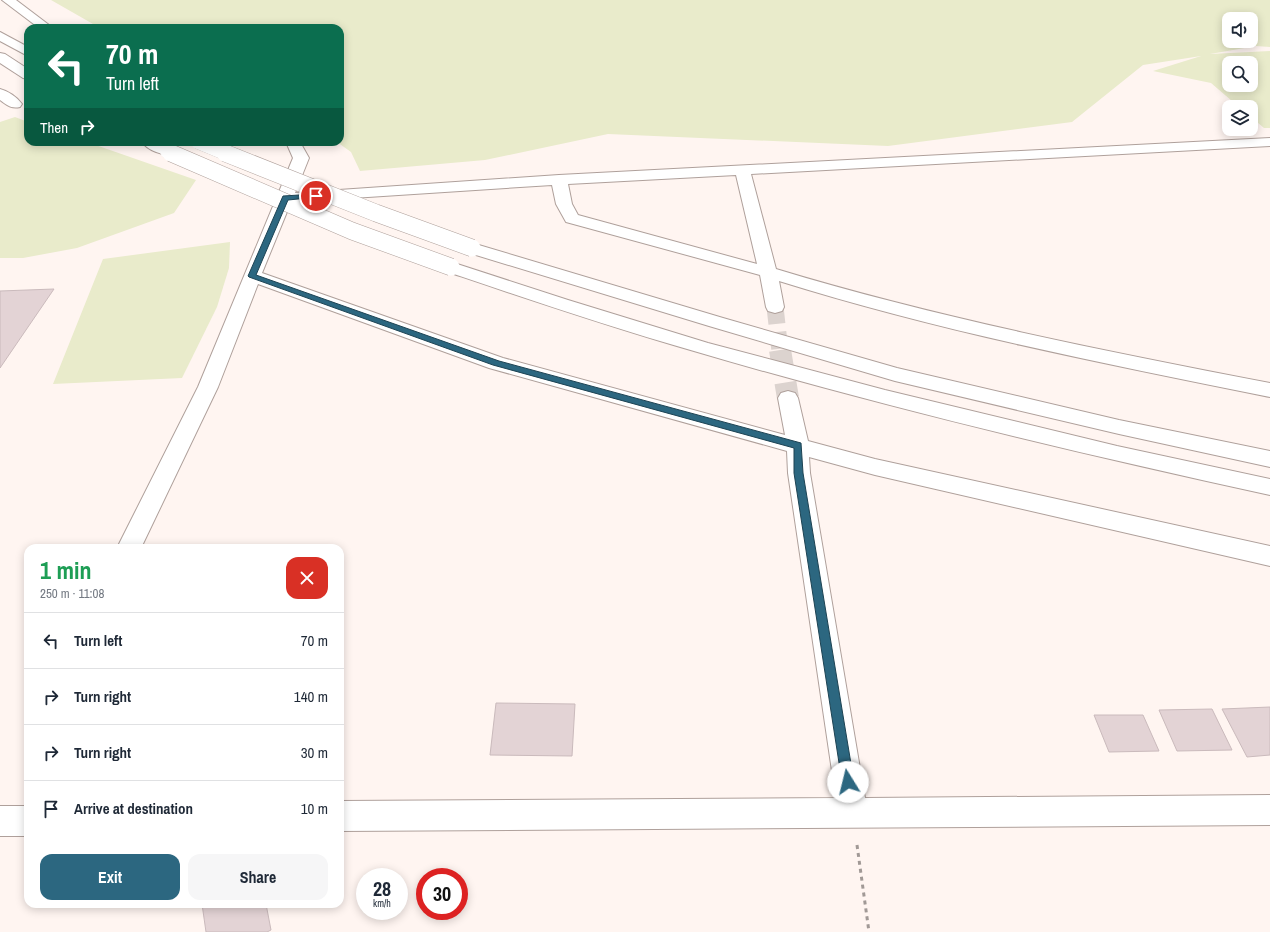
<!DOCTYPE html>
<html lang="en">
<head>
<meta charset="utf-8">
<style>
	body { margin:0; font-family:"Archivo Narrow",sans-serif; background:#f6f6f7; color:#1f2937; height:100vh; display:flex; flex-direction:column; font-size:15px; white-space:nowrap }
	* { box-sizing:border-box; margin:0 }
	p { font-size:13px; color:#747a83 }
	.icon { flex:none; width:22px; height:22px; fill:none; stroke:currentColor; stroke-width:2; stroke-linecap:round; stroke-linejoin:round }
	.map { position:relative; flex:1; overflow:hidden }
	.details { position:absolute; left:24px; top:544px; width:320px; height:364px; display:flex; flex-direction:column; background:#fff; border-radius:12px; box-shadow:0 2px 10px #0003 }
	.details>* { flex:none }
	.hud { position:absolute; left:24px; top:24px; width:320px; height:122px; border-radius:12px; box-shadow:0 2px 10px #0003; background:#0b6e4f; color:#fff; overflow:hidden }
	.controls { position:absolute; left:1222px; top:12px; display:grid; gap:8px }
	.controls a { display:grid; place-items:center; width:36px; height:36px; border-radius:8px; background:#fff; box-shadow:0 2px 10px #0003; font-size:20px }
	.speed { position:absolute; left:356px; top:868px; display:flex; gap:8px; font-size:20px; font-weight:700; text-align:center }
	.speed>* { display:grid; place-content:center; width:52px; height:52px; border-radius:50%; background:#fff; box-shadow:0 2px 10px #0003; line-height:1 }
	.speed small { font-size:10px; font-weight:400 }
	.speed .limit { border:6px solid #d22; background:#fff; color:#111 }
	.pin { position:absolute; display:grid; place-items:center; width:34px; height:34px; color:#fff; margin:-17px; border:2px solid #fff; border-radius:50%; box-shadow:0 1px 4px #0007 }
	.me { position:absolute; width:44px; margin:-22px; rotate:351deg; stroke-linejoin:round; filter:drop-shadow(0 0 3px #0008) }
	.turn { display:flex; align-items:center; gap:14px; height:84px; padding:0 16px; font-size:18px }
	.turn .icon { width:52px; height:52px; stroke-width:2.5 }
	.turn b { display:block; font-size:28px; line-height:34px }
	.then { display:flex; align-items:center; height:38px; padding:0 16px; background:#0003; gap:8px; font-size:15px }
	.round { display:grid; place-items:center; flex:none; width:42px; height:42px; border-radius:12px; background:#f6f6f7 }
	.summary { display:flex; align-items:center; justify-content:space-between; height:68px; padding:0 16px }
	h1 { font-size:24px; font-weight:700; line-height:30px; color:#1e9e55 }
	.cta { display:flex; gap:8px; margin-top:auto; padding:8px 16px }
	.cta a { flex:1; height:46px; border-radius:12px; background:#2c6780; color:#fff; font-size:16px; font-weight:700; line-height:46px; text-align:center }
	.cta a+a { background:#f6f6f7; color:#1f2937 }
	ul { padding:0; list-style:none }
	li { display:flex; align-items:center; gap:12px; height:56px; padding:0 16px; border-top:1px solid #e0e1e3 }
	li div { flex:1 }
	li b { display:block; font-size:15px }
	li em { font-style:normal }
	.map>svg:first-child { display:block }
	.green { fill:#e9ebcb; fill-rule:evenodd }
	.building { fill:#e3d3d5; stroke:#cababc }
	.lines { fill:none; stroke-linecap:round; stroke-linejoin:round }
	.minor-tunnel-far1 { stroke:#dcd3cf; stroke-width:17; stroke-dasharray:17 8; stroke-linecap:butt }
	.minor-tunnel { stroke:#dcd3cf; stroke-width:22; stroke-dasharray:22 11; stroke-linecap:butt }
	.minor-casing { stroke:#afa09b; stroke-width:2 }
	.highway-casing { stroke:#afa09b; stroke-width:2 }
	.path { stroke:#a19996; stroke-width:3; stroke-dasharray:4 4; stroke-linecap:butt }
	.minor { fill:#fff; fill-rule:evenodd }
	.highway { fill:#fff; fill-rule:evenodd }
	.highway-bridge-far1-casing { stroke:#afa09b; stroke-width:14; stroke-linecap:butt }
	.highway-bridge-casing { stroke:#afa09b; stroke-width:18; stroke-linecap:butt }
	.highway-bridge-far1 { stroke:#fff; stroke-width:14 }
	.highway-bridge { stroke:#fff; stroke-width:17 }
	.route { fill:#2c6780; stroke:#1d4353 }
</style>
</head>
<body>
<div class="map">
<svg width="1270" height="932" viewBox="0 0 1270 932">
	<rect width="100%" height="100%" fill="#fff5f1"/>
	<g class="green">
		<path d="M51,0H1270V47L1256,46L1210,54L1270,51V128H1264L1251,117V107H1239L1211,83L1153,71L1201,56L1143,65L1072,122L888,146L608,134L485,160L360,171L351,152L337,142H340V28H100ZM1229,19H1251V41H1229ZM1229,63H1251V85H1229Z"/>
		<path d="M15,117L28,122V142H87L196,180L174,213L77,248L23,258H0V122Z"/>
		<path d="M230,242L229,268L217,307L182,378L53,384L103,259Z"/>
	</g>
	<g class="building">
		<path d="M54,289L0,368V291Z"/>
		<path d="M496,703L575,704L572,756L490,755Z"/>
		<path d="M1270,707V755L1247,757L1222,709Z"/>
		<path d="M1212,709L1232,750L1177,751L1159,710Z"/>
		<path d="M1094,715H1143L1159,751L1109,752Z"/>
		<path d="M202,904H266L271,930L267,932H206Z"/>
	</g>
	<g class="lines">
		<path class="minor-tunnel-far1" d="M775,307L780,351"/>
		<path class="minor-tunnel" d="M780,350L788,398"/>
		<defs>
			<g id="minor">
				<path d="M2,0H16L53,28H39Z"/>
				<path d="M0,89C8,91 17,97 22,104L20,107C11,109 7,105 0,100Z"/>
				<path d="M1270,138V146L751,174L776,269C938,318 1104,351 1270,383V397C1105,364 939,331 779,281L784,307L782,311L775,313L768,311L766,307L760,275L566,222L556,204L552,185L291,202L262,273L503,358L785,435L778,398L781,393L788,391L795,393L798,398L808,441L875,459L1270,546V566L875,475L809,457L810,473L865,798L1270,795V825L340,831V801L836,798L788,473L787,451L489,368L258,284L218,387L141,548H117L198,387L293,158L286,142H300L309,158L295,193L559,175ZM736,175L757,264L578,215L572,204L568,184Z"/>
				<rect x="0" y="806" width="28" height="30"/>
			</g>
			<g id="highway">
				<path d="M0,32L28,47V56L0,41Z"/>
				<path d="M0,53L5,54L28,69V79L23,78L0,63Z"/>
				<path d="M142,142C153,142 167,140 175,151L172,154C163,156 147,150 142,142Z"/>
				<path d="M472,243L723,318L897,368L1119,420L1270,451V467L1119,434L895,381L709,326L466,252L463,248L466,244Z"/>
				<path d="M451,262L568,300L708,343L885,390L1117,446L1270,479V495C1077,453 884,407 694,351C610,327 528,299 445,271L442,267L445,263Z"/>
			</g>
		</defs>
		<use href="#minor" class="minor-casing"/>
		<use href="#highway" class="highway-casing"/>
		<path class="path" d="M857,845L869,932"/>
		<use href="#minor" class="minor"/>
		<use href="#highway" class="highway"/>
		<defs>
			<g id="highway-bridge-far1">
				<path d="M198,142L227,154"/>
				<path d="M167,151L173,154"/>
			</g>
			<g id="highway-bridge">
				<path d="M171,153L352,231L451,267"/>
				<path d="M225,153L376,213L472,248"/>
			</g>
		</defs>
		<use href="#highway-bridge-far1" class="highway-bridge-far1-casing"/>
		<use href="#highway-bridge" class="highway-bridge-casing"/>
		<use href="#highway-bridge-far1" class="highway-bridge-far1"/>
		<use href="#highway-bridge" class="highway-bridge"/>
	</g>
	<path class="route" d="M316,194L319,196L318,197L288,200L256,275L499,361L801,443L803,473L854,782L852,786L848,788L843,786L842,782L794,473V448L493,365L249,277L248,276L283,196Z"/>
</svg>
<div class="controls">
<a><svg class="icon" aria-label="sound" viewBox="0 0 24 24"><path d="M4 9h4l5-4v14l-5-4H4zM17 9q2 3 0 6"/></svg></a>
<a><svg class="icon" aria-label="search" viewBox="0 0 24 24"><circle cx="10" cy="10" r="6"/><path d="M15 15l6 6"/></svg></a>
<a><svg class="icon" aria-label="layers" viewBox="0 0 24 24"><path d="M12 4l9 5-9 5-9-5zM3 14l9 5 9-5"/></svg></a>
</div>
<div class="speed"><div>28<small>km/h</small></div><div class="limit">30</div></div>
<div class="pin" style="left:316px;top:196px;background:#d93025"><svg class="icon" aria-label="arrive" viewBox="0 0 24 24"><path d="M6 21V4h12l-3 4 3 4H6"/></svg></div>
<svg class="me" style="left:848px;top:782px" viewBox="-20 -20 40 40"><circle r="19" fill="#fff"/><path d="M0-13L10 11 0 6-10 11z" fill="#2c6780"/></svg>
<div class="hud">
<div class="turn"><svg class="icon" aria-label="left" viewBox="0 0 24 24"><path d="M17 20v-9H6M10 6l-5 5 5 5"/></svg><div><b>70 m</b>Turn left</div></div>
<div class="then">Then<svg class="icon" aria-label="right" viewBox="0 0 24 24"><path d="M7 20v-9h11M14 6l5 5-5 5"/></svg></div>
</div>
<section class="details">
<div class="summary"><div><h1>1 min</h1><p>250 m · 11:08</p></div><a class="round" style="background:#d93025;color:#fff"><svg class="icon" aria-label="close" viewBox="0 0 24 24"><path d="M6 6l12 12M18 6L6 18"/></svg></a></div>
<ul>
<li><svg class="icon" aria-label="left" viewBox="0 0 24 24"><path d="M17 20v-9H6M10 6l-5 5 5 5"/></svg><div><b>Turn left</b></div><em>70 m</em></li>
<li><svg class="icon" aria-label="right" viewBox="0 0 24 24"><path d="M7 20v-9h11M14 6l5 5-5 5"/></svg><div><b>Turn right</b></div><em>140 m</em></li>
<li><svg class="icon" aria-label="right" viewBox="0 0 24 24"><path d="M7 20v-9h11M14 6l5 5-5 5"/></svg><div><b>Turn right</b></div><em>30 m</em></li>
<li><svg class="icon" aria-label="arrive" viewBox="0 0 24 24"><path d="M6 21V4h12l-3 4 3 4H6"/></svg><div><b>Arrive at destination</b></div><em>10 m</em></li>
</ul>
<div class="cta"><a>Exit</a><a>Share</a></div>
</section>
</div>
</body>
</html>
